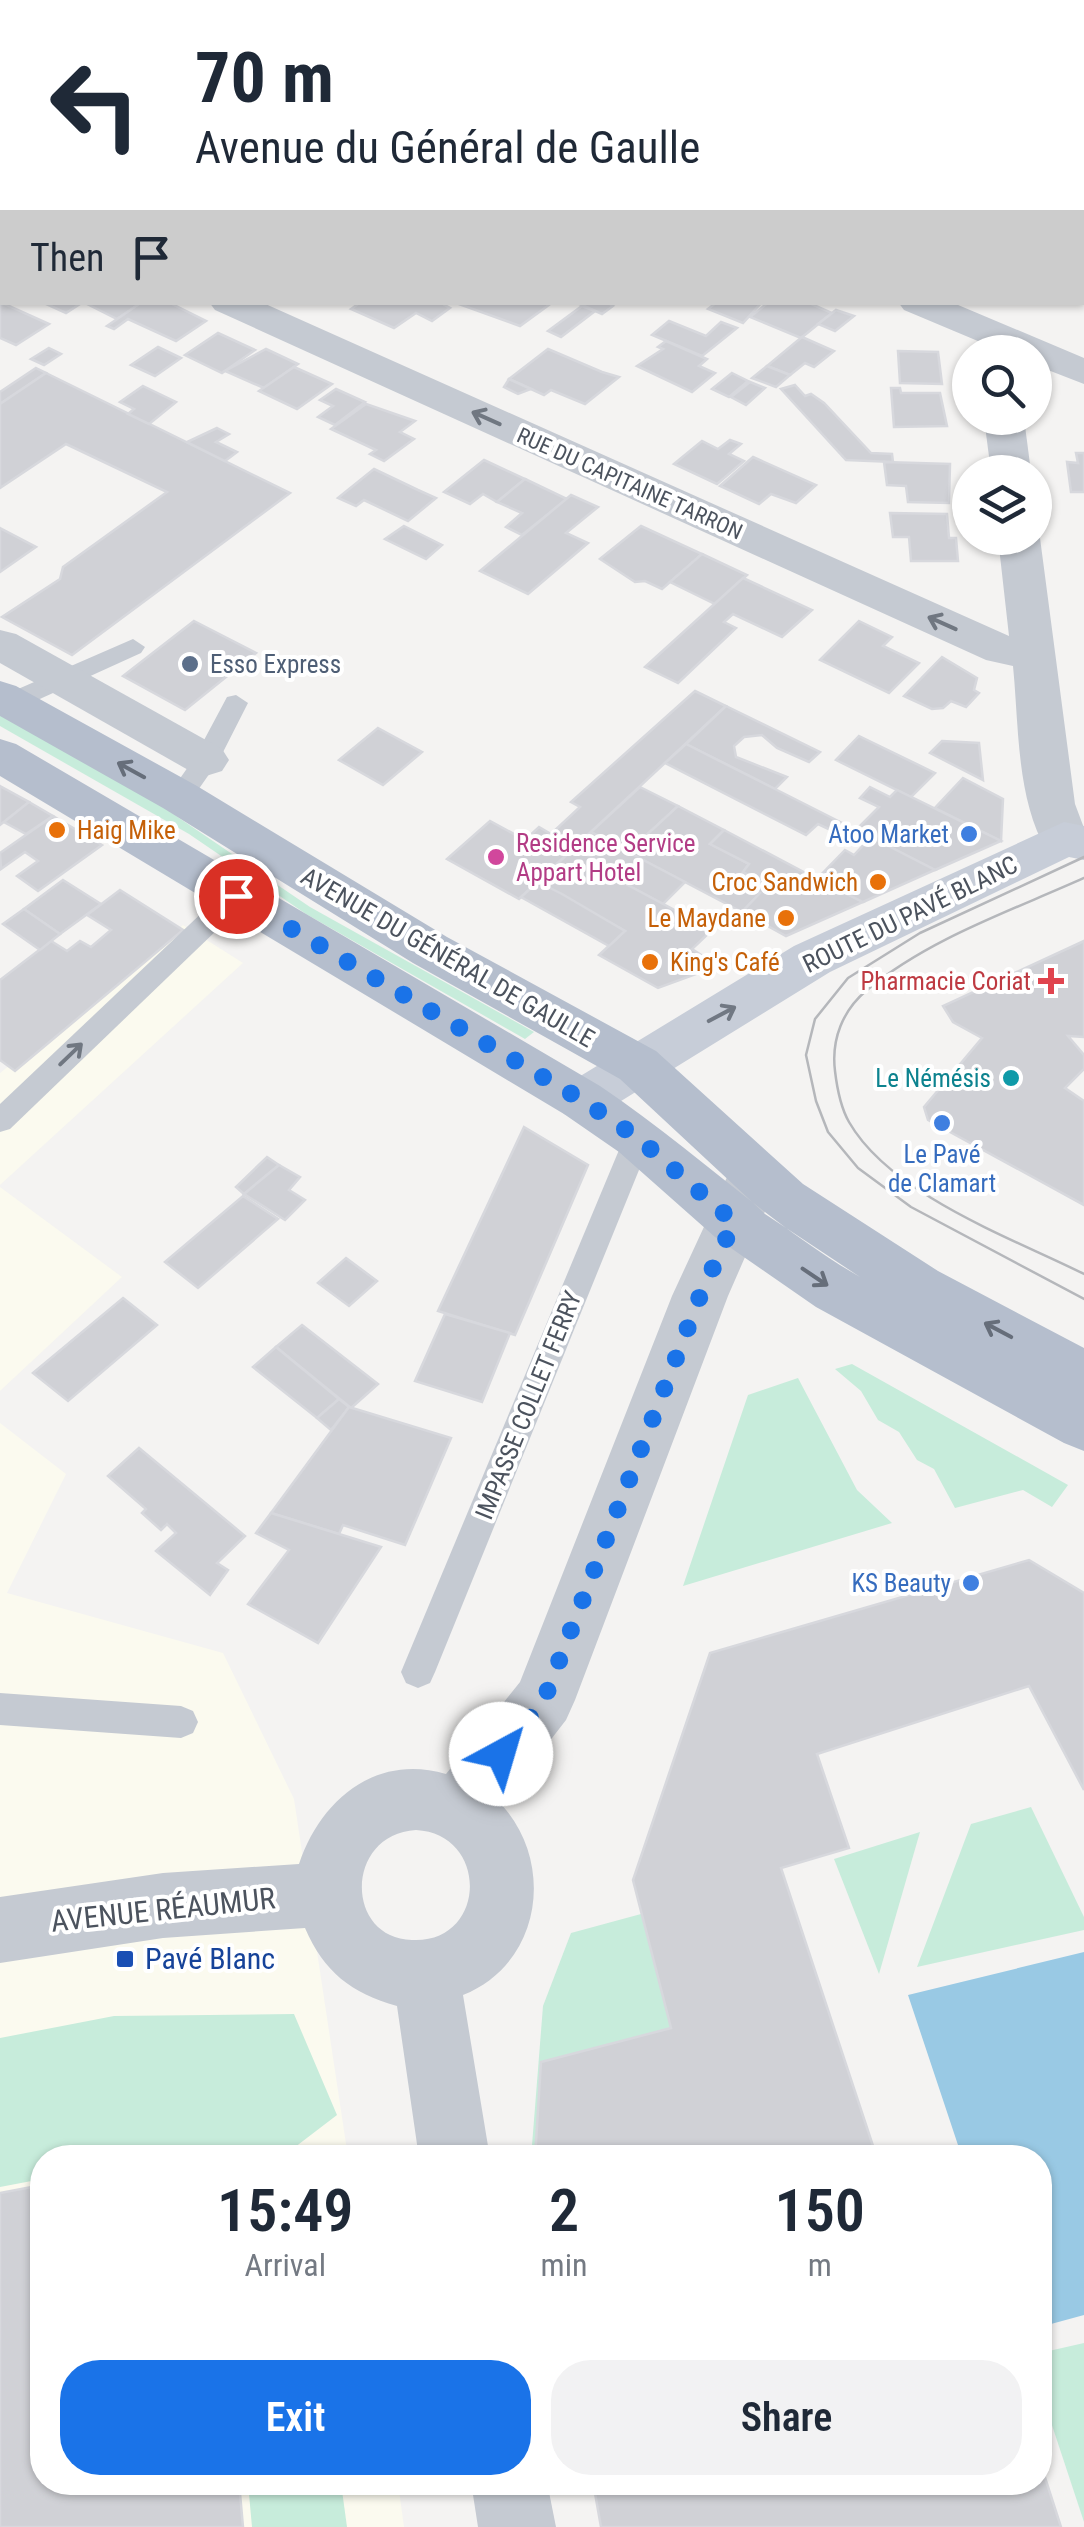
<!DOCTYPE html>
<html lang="en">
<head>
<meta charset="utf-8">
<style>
	body { margin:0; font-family:"Roboto Condensed",sans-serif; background:#f2f2f3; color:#1f2937; height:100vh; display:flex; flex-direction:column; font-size:38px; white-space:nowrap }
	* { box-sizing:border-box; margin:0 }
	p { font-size:32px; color:#747a83 }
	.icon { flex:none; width:55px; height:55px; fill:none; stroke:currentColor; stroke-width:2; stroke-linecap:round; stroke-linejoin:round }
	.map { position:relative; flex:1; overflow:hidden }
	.panel { position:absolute; left:30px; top:2145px; width:1022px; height:350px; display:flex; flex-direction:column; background:#fff; border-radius:40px; box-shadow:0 2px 8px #0004 }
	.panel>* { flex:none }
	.guide { position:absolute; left:0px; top:0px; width:1085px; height:305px; box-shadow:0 2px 8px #0004; background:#fff; color:#1f2937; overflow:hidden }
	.tools { position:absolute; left:952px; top:335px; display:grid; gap:20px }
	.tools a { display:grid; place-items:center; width:100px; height:100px; border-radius:50%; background:#fff; box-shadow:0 2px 8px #0004; font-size:50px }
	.pin { position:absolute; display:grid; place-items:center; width:85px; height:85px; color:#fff; margin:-42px; border:5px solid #fff; border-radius:50%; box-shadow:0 2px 10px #0007 }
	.me { position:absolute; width:110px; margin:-55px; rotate:39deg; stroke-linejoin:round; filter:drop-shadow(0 0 8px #0008) }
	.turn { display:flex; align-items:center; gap:35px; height:210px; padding:0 30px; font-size:45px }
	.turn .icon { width:130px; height:130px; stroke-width:2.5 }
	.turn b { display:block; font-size:70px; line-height:85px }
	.then { display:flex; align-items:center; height:95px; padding:0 30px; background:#0003; gap:20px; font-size:38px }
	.eta { display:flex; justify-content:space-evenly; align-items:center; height:170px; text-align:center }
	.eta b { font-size:60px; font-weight:600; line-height:70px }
	.action { display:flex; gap:20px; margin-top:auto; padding:20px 30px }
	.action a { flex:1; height:115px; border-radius:40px; background:#1a73e8; color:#fff; font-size:40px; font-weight:600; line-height:115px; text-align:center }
	.action a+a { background:#f2f2f3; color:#1f2937 }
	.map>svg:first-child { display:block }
	.commercial { fill:#fbfaef }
	.green { fill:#c7ecdb }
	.water { fill:#99c9e4 }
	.building { fill:#d0d1d6; stroke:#d7d8dd; stroke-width:2.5 }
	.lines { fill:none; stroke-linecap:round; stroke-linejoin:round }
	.lane { fill:#c5cad2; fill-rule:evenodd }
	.street { fill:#c5cad2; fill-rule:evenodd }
	.secondary { fill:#c7cdd8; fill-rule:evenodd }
	.primary { fill:#b5becd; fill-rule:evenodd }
	.tram { stroke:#b5b7bb; stroke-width:2.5 }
	.oneway { stroke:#707781 }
	.oneway2 { stroke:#666e7a }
	.oneway3 { stroke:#717883 }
	.route { stroke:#1a73e8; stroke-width:18; stroke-dasharray:0 32.4 }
	.service-dot { fill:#5c6f8a; stroke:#fff; stroke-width:4 }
	.food-dot { fill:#e8710a; stroke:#fff; stroke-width:4 }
	.shop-dot { fill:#3f7fe0; stroke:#fff; stroke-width:4 }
	.hotel-dot { fill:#d1479c; stroke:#fff; stroke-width:4 }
	.health-dot { fill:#e0444e; stroke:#fff; stroke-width:4 }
	.culture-dot { fill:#0f9aa8; stroke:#fff; stroke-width:4 }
	.transit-dot { fill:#1a4fb4; stroke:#fff; stroke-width:4 }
	.labels { text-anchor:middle; stroke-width:8; stroke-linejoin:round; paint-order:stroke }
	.far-street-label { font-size:22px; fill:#4c535e; stroke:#fff }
	.service-label { font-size:25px; fill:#4e5e75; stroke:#fff; text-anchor:start }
	.food-label { font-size:25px; fill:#c56008; stroke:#fff; text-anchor:start }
	.shop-label { font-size:25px; fill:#366cbe; stroke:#fff; text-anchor:end }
	.hotel-label { font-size:25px; fill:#b23c85; stroke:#fff; text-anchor:start }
	.street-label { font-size:25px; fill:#4c535e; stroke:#fff }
	.health-label { font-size:25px; fill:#be3a42; stroke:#fff; text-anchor:end }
	.culture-label { font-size:25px; fill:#0d838f; stroke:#fff; text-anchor:end }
	.near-street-label { font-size:30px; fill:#4c535e; stroke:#fff }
	.near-transit-label { font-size:30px; fill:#164399; stroke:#fff; text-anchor:start }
</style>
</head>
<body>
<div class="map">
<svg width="1084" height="2527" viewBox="0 0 1084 2527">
	<rect width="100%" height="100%" fill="#f4f3f2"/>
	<g class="commercial">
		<path d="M183,925L243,963L0,1185V1073Z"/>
		<path d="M0,1187L122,1277L0,1391Z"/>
		<path d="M0,1423L66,1474L7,1593L223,1653L294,1799L348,2157L42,2158V2482L398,2483L404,2527H0Z"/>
	</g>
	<g class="green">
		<path d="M0,714L157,803L310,907L534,1032L525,1039L306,914L189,834L0,726Z"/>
		<path d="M852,1364L1068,1485L1052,1507L1023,1490L955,1508L934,1469L917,1460L899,1432L878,1420L861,1391L835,1369Z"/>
		<path d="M798,1378L857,1490L892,1523L683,1586L748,1395Z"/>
		<path d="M1031,1807L1084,1917V1930L917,1967L971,1824Z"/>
		<path d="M920,1832L879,1974L834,1859Z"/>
		<path d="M641,1914L671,2028L531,2158L543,2006L571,1933Z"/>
		<path d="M294,2014L337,2115L282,2157L183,2158L182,2153L158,2158H42V2179L0,2187V2038L114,2016Z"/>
		<path d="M1084,2343V2522L1040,2389V2353Z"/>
		<path d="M248,2483H341L347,2527H252Z"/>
	</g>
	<path class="water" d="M1084,1952V2315L1040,2327V2158L962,2157L908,1995Z"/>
	<g class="building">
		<path d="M0,302L49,324L16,345L0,338Z"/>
		<path d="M42,302H83L66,313Z"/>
		<path d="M83,302H142L117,319Z"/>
		<path d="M142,302H168L206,321L176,341L128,319L114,329L107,326Z"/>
		<path d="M361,302H439L450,308L432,321L416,313L394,328L351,309Z"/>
		<path d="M553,302L520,326L456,303L457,302Z"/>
		<path d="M575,302H606L613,306L602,314Z"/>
		<path d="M717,302H762L743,323L708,309Z"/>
		<path d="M769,302H807L832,313L801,338L750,317Z"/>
		<path d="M582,306L595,311L561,337L548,331Z"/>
		<path d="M836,310L854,316L835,331L818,324Z"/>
		<path d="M669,321L706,336L721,322L737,328L702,356L652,335Z"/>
		<path d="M218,333L255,350L222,373L185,355Z"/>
		<path d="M802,337L834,351L814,367L805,363L790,375L767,366Z"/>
		<path d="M666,341L707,359L699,366L715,373L692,392L637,366L663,349L658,347Z"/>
		<path d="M158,347L181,358L155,376L131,365Z"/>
		<path d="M49,348L61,354L44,365L31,359Z"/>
		<path d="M266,349L298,364L264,388L225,371Z"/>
		<path d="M548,349L602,372L619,377L585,404L551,390L544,395L509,379Z"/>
		<path d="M898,351L938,352L942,384L900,383Z"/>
		<path d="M767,366L790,375L776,387L752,378Z"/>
		<path d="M294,367L332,384L297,409L259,391Z"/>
		<path d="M36,368L46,373L0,404V392Z"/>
		<path d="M46,373L290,493L72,655L2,617L60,579L63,567L167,492L66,444L0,488V404Z"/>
		<path d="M732,373L748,381L729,397L712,389Z"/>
		<path d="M509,379L531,389L518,394L504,387Z"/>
		<path d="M750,382L765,388L746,405L731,397Z"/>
		<path d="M795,385L805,396L811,394L824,403L871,453L892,454L893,462L846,460L781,389Z"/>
		<path d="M143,386L176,402L149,424L128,414L134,409L120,402Z"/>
		<path d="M891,388H900L901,393H940L947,426L894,427Z"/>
		<path d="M336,389L365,402L335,425L318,417L333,406L320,400Z"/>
		<path d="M366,404L415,421L400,432L414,439L384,461L370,454L376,450L331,429Z"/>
		<path d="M217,428L229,434L216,442L237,452L225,461L187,442Z"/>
		<path d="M730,440L741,444L729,454L744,461L717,484L674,464L702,441L718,449Z"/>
		<path d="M1076,453H1084V492H1071L1067,462L1078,463Z"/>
		<path d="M753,457L816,485L796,503L771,494L759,504L720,486Z"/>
		<path d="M484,460L525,479L497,502L483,494L470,504L444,492Z"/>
		<path d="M884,462L950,464L949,503L908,502L906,486L887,485Z"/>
		<path d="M374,469L418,490L436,498L408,521L364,500L356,506L338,498Z"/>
		<path d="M525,479L567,499L522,535L506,527L522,513L497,502Z"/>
		<path d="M571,495L598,507L566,533L588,543L528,594L480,571Z"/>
		<path d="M890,513L947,514L949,538H956L958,561H911L909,537H893Z"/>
		<path d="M404,526L442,545L426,559L385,539Z"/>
		<path d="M641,526L702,554L662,589L645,581L635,582L600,559Z"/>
		<path d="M0,528L36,547L0,572Z"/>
		<path d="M702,554L747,575L715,604L670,582Z"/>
		<path d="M743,578L812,610L782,637L733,614L724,622L736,628L678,683L645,667Z"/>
		<path d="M194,621L256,653L185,710L123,676Z"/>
		<path d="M859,621L892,637L883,646L919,663L889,693L820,660Z"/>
		<path d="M942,657L977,678L974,690L979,693L966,707L951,701L943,708L932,709L904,696Z"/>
		<path d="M695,691L726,706L519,899L447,859L490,821L525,840L539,827L551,834L580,807L571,802Z"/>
		<path d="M726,706L820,752L809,762L777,748L762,735L744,737L734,746L736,757L787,777L775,789L686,744Z"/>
		<path d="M378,728L422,752L383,785L339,760Z"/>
		<path d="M859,736L935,773L911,797L836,760Z"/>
		<path d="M942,741L979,743L983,780L930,753Z"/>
		<path d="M686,744L775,789L846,825L837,833L818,824L806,835L665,763Z"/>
		<path d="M963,778L1003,799L1001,841L935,808Z"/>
		<path d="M0,786L29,802L0,825Z"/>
		<path d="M640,787L678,806L628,852L591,832Z"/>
		<path d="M870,787L890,797L897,790L1001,841L935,870L856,830L879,807L860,798Z"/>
		<path d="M29,802L53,816L26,834L4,822Z"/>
		<path d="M678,806L724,830L710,844L749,864L743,872L760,881L752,888L760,893L742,912L628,852Z"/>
		<path d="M53,816L102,845L38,891L17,876L38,861L25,852L1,869L0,853Z"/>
		<path d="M724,830L817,879L863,902L786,936L742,912L760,893L752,888L760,881L743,872L749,864L710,844Z"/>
		<path d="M591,832L628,852L685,882L663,904L594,867L600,862L574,848Z"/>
		<path d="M871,837L935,870L863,902L817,879L845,850L854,855Z"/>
		<path d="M574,848L600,862L594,867L712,930L692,949L718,966L658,988L599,955L625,931L538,882Z"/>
		<path d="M63,880L101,904L60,934L24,909Z"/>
		<path d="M538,882L562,894L625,931L609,946L521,897Z"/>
		<path d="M120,890L183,930L15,1071L0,1060V980L51,941L67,951L80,941L91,947L111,930L87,915Z"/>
		<path d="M24,909L60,934L40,950L3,924Z"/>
		<path d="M1084,941V1037L1068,1036L1084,1055V1069L1065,1088L1084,1101V1205L928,1120L924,1107L982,1038L953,1022L943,1006Z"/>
		<path d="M524,1127L588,1165L515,1335L438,1311Z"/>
		<path d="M267,1157L279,1165L244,1194L236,1187Z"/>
		<path d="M279,1165L300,1177L289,1190L305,1200L285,1220L244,1194Z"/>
		<path d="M243,1196L278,1219L198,1288L165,1262Z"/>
		<path d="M346,1258L377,1281L349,1306L318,1283Z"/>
		<path d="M123,1298L157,1325L68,1401L33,1373Z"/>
		<path d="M445,1314L510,1333L482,1402L415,1381Z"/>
		<path d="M302,1325L378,1384L351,1408L276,1347Z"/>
		<path d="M276,1347L339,1399L317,1418L253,1367Z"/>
		<path d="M339,1399L349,1407L331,1430L317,1418Z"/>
		<path d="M349,1407L451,1438L405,1545L343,1525L339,1534L271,1513Z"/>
		<path d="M139,1448L245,1536L217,1563L228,1570L210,1595L156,1551L176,1533L167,1524L161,1530L142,1513L146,1509L108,1476Z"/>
		<path d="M271,1513L381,1547L318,1643L248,1604L289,1550L256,1533Z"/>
		<path d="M1029,1560L1084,1593V1790L1029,1686L817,1754L849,1848L781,1868L877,2158H704L703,2153L687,2158H535L541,2062L671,2028L633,1880L710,1653Z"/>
		<path d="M42,2185V2482H239L243,2527H0V2193Z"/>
		<path d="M1040,2462L1061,2527H601L593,2482H1040Z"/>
	</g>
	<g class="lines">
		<g class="lane">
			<path d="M133,639L145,647L141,653L20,708L11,710L0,704L2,696Z"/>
			<path d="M236,695L248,703L219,760L189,803H171L167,797L195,757L227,697Z"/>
			<path d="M236,887L245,889L249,896L245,903L10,1129L0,1132V1104L227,889Z"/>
			<path d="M638,1127L648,1130L652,1138L435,1672L430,1683L418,1688L406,1683L401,1672L624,1138L628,1130Z"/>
			<path d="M0,1693L181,1706L193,1711L198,1722L193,1733L181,1738L0,1725Z"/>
		</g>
		<g class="street">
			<path d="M131,0H169L170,2H132Z"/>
			<path d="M719,0H757L758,2H720Z"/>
			<rect x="935" y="0" width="32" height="2"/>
			<path d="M1084,33V54H1082V33Z"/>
			<rect x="1082" y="116" width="2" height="20"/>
			<path d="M0,189L2,190V212L0,211Z"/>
			<path d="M209,302H261L1009,636L998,538H1035V530L1040,538L1075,804L1084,828L1081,851L1064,856L1047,851C1016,799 1019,725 1013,666L986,660L215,310Z"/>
			<path d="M898,302H951L1084,358V384L1035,365V352H1004L904,310Z"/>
			<path d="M984,418H1024L1031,472H991Z"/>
			<path d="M0,630L16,634L222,749L229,760L222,771L206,776L190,771L0,663Z"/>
			<path d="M753,1156L772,1162L780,1177L728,1296L575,1700L566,1720L501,1804C556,1864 541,1964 463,1995L490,2158H419L397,2006C351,1993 324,1972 305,1928L163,1938L0,1963V1897L163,1873L299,1864C320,1801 375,1753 446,1774L520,1682L672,1296L734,1162ZM416,1830C490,1834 487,1944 412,1940C344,1938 345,1834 416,1830Z"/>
			<path d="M471,2482H547L556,2527H478Z"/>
		</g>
		<path class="secondary" d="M1064,822L1084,826V860L1069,857L830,972L600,1114L582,1120L564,1114L556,1100L564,1086L794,946Z"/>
		<path class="primary" d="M0,681L16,686L197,786L447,937L656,1051L803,1184L938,1271L1084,1348V1451L1064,1443L816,1307L715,1237L619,1152L564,1114L0,776V739L16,744L600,1086C690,1146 766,1222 860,1277L765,1214L620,1079L413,963L163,808L0,716Z"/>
		<g class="tram">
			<path d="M1084,857L920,933L848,978L815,1019L806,1055L816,1101L828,1132L858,1168L911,1207L1084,1299"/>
			<path d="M1084,878C1011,911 930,938 867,990C843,1010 831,1039 835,1071C837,1088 841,1108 849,1122C891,1195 1012,1238 1084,1274"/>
		</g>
	</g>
	<defs><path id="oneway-shaft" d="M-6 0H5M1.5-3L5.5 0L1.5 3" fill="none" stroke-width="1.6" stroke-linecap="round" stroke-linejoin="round" transform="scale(2.5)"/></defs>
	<g class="oneway">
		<use href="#oneway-shaft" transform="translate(486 418) rotate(-156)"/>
		<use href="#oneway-shaft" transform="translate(942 623) rotate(-156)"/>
		<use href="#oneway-shaft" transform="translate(71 1054) rotate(-44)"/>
	</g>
	<g class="oneway2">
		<use href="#oneway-shaft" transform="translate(131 770) rotate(-151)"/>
		<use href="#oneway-shaft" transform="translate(815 1277) rotate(34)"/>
		<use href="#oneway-shaft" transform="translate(998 1330) rotate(-152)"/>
	</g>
	<use class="oneway3" href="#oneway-shaft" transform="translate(722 1014) rotate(-28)"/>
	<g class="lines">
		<path class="route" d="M236,896L582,1100L638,1138L734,1222L700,1296L544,1700L501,1754"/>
	</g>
	<circle class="service-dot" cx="190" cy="664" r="10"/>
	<g class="food-dot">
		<circle cx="57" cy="830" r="10"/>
		<circle cx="878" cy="882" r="10"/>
		<circle cx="786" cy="918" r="10"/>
		<circle cx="650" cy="962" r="10"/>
	</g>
	<g class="shop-dot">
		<circle cx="969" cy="834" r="10"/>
		<circle cx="942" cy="1123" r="10"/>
		<circle cx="971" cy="1583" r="10"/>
	</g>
	<circle class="hotel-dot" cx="496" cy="857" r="10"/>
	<path class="health-dot" d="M1046 966h10v10h10v10h-10v10h-10v-10h-10v-10h10z"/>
	<circle class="culture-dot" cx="1011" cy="1078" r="10"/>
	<rect class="transit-dot" x="115" y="1949" width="20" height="20" rx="5"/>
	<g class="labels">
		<g class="far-street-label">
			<text transform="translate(630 483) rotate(24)" y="8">RUE DU CAPITAINE TARRON</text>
		</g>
		<g class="service-label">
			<text x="210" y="673">Esso Express</text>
		</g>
		<g class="food-label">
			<text x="77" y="839">Haig Mike</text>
			<text x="858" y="891" text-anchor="end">Croc Sandwich</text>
			<text x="766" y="927" text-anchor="end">Le Maydane</text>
			<text x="670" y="971">King's Café</text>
		</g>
		<g class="shop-label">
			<text x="949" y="843">Atoo Market</text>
			<text x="942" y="1163" text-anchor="middle">Le Pavé<tspan x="942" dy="29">de Clamart</tspan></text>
			<text x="951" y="1592">KS Beauty</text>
		</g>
		<g class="hotel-label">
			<text x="516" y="852">Residence Service<tspan x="516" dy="29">Appart Hotel</tspan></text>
		</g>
		<g class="street-label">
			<text transform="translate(910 914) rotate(-26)" y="9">ROUTE DU PAVÉ BLANC</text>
			<text transform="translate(448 957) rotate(30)" y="9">AVENUE DU GÉNÉRAL DE GAULLE</text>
			<text transform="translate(528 1405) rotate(-68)" y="9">IMPASSE COLLET FERRY</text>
		</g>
		<g class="health-label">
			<text x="1031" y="990">Pharmacie Coriat</text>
		</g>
		<g class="culture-label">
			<text x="991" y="1087">Le Némésis</text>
		</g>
		<g class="near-street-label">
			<text transform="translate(163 1910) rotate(-6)" y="10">AVENUE RÉAUMUR</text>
		</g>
		<g class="near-transit-label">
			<text x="145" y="1969">Pavé Blanc</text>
		</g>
	</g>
</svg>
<div class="tools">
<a><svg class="icon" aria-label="search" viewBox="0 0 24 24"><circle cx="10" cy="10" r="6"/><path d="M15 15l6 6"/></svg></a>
<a><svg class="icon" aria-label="layers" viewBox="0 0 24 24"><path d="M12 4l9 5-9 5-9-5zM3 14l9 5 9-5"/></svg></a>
</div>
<div class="pin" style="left:236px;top:896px;background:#d93025"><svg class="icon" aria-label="arrive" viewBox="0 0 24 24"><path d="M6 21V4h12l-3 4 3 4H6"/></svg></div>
<svg class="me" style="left:501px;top:1754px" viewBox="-20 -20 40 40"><circle r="19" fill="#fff"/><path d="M0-13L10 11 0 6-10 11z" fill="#1a73e8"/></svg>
<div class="guide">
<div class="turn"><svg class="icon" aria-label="left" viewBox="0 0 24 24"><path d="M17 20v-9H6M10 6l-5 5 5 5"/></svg><div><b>70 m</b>Avenue du Général de Gaulle</div></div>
<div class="then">Then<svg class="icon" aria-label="arrive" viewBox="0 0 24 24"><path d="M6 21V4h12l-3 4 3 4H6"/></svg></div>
</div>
<section class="panel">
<div class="eta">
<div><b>15:49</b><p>Arrival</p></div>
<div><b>2</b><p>min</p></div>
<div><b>150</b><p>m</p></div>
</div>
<div class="action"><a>Exit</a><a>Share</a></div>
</section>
</div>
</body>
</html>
